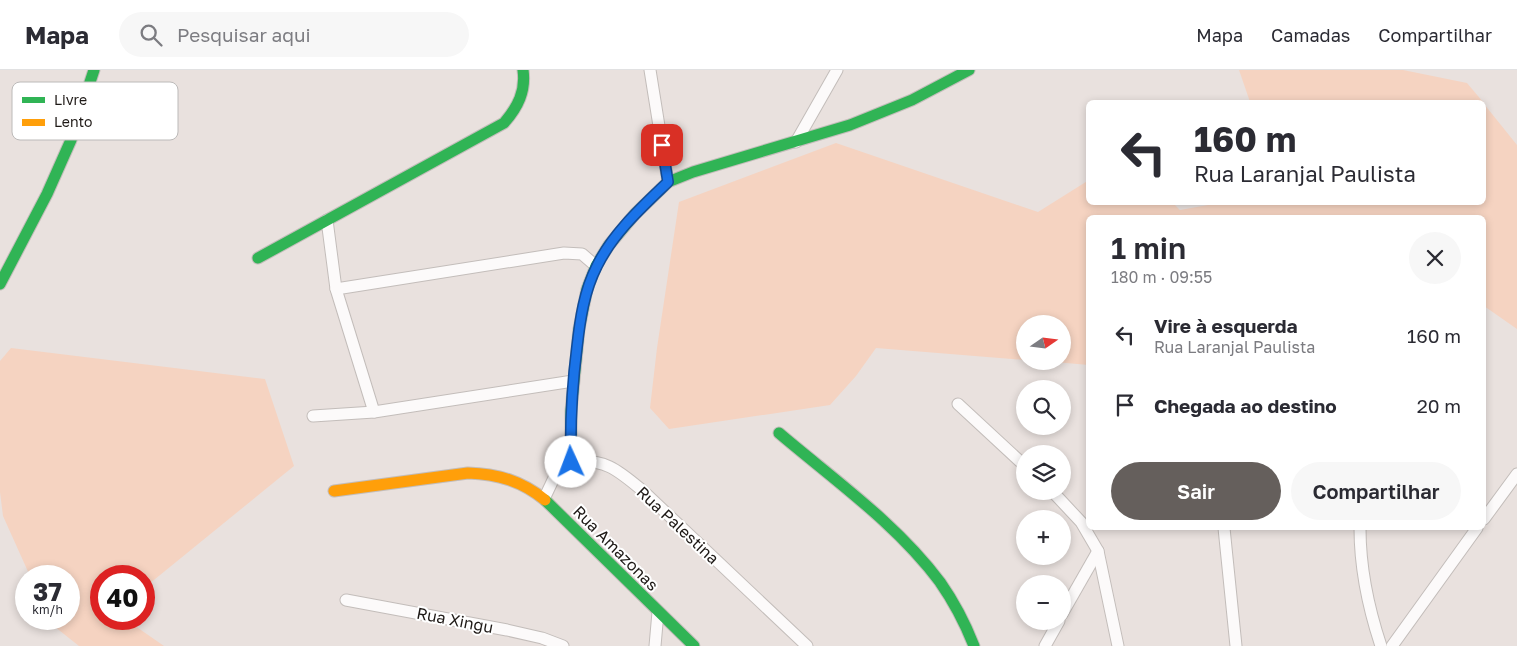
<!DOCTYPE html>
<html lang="pt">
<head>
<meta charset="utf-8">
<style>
	body { margin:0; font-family:"Golos Text",sans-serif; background:#f7f7f7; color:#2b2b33; height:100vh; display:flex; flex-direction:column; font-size:19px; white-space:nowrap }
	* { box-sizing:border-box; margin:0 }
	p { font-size:16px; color:#7c7c81 }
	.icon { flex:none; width:28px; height:28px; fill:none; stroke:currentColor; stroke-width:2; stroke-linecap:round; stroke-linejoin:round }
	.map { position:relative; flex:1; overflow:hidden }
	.panel { position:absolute; left:1086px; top:145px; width:400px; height:315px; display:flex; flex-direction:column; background:#fff; border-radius:8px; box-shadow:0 2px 8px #0003 }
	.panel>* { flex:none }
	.banner { position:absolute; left:1086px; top:30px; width:400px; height:105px; border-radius:8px; box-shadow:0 2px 8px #0003; background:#fff; color:#2b2b33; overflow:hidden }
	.needle { width:32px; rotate:76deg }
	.tools { position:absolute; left:1016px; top:245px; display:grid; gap:10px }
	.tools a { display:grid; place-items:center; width:55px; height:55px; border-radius:50%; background:#fff; box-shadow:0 2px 8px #0003; font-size:25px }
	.speed { position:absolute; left:15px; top:495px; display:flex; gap:10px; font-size:25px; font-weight:700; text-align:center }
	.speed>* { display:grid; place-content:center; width:65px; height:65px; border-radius:50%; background:#fff; box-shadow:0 2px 8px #0003; line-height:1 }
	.speed small { font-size:12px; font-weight:400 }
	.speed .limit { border:8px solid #d22; background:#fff; color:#111 }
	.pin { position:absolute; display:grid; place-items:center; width:42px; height:42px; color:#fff; margin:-21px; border-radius:10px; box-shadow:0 2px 8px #0006 }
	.me { position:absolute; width:55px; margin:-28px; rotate:358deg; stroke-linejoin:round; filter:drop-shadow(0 0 4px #0008) }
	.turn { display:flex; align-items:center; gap:18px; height:105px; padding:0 25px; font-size:22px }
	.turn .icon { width:65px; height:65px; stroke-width:2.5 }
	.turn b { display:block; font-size:35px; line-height:42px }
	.round { display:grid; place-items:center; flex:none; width:52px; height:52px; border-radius:26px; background:#f7f7f7 }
	.headline { display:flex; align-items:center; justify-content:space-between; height:85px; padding:0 25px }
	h1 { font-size:30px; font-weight:600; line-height:38px }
	.action { display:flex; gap:10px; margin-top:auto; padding:10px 25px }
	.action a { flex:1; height:58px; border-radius:30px; background:#655f5c; color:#fff; font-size:20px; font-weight:600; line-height:58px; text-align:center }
	.action a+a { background:#f7f7f7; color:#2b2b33 }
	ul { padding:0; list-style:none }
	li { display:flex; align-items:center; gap:15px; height:70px; padding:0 25px }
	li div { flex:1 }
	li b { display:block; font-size:19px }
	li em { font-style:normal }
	header { display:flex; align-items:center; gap:30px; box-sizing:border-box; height:70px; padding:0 25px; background:#fff; border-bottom:1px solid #e1e1e2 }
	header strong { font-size:24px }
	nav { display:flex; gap:28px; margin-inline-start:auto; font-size:18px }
	.search { width:350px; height:45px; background:#f7f7f7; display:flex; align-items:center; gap:12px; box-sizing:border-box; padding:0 18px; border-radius:28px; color:#7c7c81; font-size:19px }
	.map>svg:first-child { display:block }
	.green { fill:#f5d3c1 }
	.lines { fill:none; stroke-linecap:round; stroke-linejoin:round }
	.street-casing { stroke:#c3bdba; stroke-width:13 }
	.fast-casing { stroke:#c3bdba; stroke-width:13 }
	.slow-casing { stroke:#c3bdba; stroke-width:13 }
	.street { stroke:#fcfafa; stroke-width:11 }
	.fast { stroke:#30b455; stroke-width:11 }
	.slow { stroke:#ff9f0a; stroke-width:11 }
	.route-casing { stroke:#114b97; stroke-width:12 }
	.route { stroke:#1a73e8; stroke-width:9 }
	.labels { text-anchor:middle; stroke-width:4; stroke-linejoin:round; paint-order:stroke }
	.street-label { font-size:16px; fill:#1e1916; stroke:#fff }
	.key { fill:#fff; stroke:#bcbab9; stroke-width:1 }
	.key-label { font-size:14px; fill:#1e1916 }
</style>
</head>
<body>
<header>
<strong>Mapa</strong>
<div class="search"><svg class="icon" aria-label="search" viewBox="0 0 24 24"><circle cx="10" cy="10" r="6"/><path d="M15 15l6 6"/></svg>Pesquisar aqui</div>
<nav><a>Mapa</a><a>Camadas</a><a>Compartilhar</a></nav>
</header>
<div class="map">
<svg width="1517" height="576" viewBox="0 0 1517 576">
	<rect width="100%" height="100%" fill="#e9e1de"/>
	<g class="green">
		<path d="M1239,0H1403L1467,13L1483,32H1250Z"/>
		<path d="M1484,34L1517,75V259L1484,236V148H1089V295L1043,291H1062V254H1025V290L876,278L856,306L830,335L669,359L650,338L657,278L679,132L836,73L1038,142L1089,110V132L1173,133L1180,140L1225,132H1484Z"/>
		<path d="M11,278L265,309L294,396L149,514L144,523V506H101V549H129L128,551L164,576H79L50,553L48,549H69V506H30L3,446L0,422V291Z"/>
	</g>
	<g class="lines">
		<defs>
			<g id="street">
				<path d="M650,0L668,112"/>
				<path d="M796,72L837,0"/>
				<path d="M327,150L336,219L374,342"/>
				<path d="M336,219L564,183L582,184L596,196"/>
				<path d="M958,334L1025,396"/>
				<path d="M313,346L374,342L573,311"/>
				<path d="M1052,421L1081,452L1098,481L1118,576"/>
				<path d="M544,429L553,410L571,392C605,388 618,400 643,421L807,576"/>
				<path d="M1484,449L1517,404"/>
				<path d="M1224,458L1236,576"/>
				<path d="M1360,458C1360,499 1368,537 1381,576"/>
				<path d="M346,530L507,560L542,568L563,576"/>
				<path d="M1062,544L1098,481"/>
				<path d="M655,576L658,542"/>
				<path d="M1045,576L1059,551"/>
				<path d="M1392,576L1477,458"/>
			</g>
			<g id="fast">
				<path d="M258,188L504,53C518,37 526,21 523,0"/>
				<path d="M0,214L47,124L71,70L94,0"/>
				<path d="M779,363C833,409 897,454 940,512C954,532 965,553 974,576"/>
				<path d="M571,392V341L579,259L587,219L596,196L609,175L635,144L668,112L693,102L850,55L912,30L969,0"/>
				<path d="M545,430L694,576"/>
			</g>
			<path id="slow" d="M334,421L468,403C498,404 522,411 545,430"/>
		</defs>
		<use href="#street" class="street-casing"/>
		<use href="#fast" class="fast-casing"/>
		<use href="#slow" class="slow-casing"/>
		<use href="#street" class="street"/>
		<use href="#fast" class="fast"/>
		<use href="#slow" class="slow"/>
	</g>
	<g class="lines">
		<defs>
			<path id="route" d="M571,392C570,353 572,316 577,277C580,250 584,221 597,196C613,163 642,137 668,112L662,75"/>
		</defs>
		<use href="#route" class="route-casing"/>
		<use href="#route" class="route"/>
	</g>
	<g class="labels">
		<g class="street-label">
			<text transform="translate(678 455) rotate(43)" y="6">Rua Palestina</text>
			<text transform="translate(616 478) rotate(45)" y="6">Rua Amazonas</text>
			<text transform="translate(455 550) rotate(11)" y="6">Rua Xingu</text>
		</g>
	</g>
	<rect x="12" y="12" width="166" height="58" rx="8" class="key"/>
	<rect x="22" y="27" width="23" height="6" fill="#30b455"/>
	<rect x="22" y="49" width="23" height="7" fill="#ff9f0a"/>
	<g class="key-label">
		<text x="54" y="35">Livre</text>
		<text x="54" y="57">Lento</text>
	</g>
</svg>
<div class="tools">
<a><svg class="needle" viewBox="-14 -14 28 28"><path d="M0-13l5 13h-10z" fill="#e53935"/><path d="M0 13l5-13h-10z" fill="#7c7c81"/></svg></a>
<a><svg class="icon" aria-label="search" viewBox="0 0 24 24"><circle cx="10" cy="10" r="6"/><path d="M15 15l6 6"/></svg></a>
<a><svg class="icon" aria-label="layers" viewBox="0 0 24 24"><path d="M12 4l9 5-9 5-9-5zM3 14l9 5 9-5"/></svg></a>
<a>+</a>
<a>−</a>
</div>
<div class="speed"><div>37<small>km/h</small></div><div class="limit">40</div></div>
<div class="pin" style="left:662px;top:75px;background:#d93025"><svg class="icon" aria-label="arrive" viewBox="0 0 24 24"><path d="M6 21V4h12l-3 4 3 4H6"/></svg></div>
<svg class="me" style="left:571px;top:392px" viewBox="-20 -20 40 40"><circle r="19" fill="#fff"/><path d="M0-13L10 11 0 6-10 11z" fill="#1a73e8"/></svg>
<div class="banner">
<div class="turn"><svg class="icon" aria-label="left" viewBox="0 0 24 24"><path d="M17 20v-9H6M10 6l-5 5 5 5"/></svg><div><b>160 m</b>Rua Laranjal Paulista</div></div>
</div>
<section class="panel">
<div class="headline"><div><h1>1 min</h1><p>180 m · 09:55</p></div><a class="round"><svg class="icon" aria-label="close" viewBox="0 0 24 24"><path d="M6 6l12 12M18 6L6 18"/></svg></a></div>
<ul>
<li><svg class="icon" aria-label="left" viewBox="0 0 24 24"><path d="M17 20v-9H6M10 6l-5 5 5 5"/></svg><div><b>Vire à esquerda</b><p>Rua Laranjal Paulista</p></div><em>160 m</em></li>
<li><svg class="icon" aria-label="arrive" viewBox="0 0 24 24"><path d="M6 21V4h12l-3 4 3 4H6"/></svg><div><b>Chegada ao destino</b></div><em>20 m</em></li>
</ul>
<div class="action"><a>Sair</a><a>Compartilhar</a></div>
</section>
</div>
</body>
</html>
